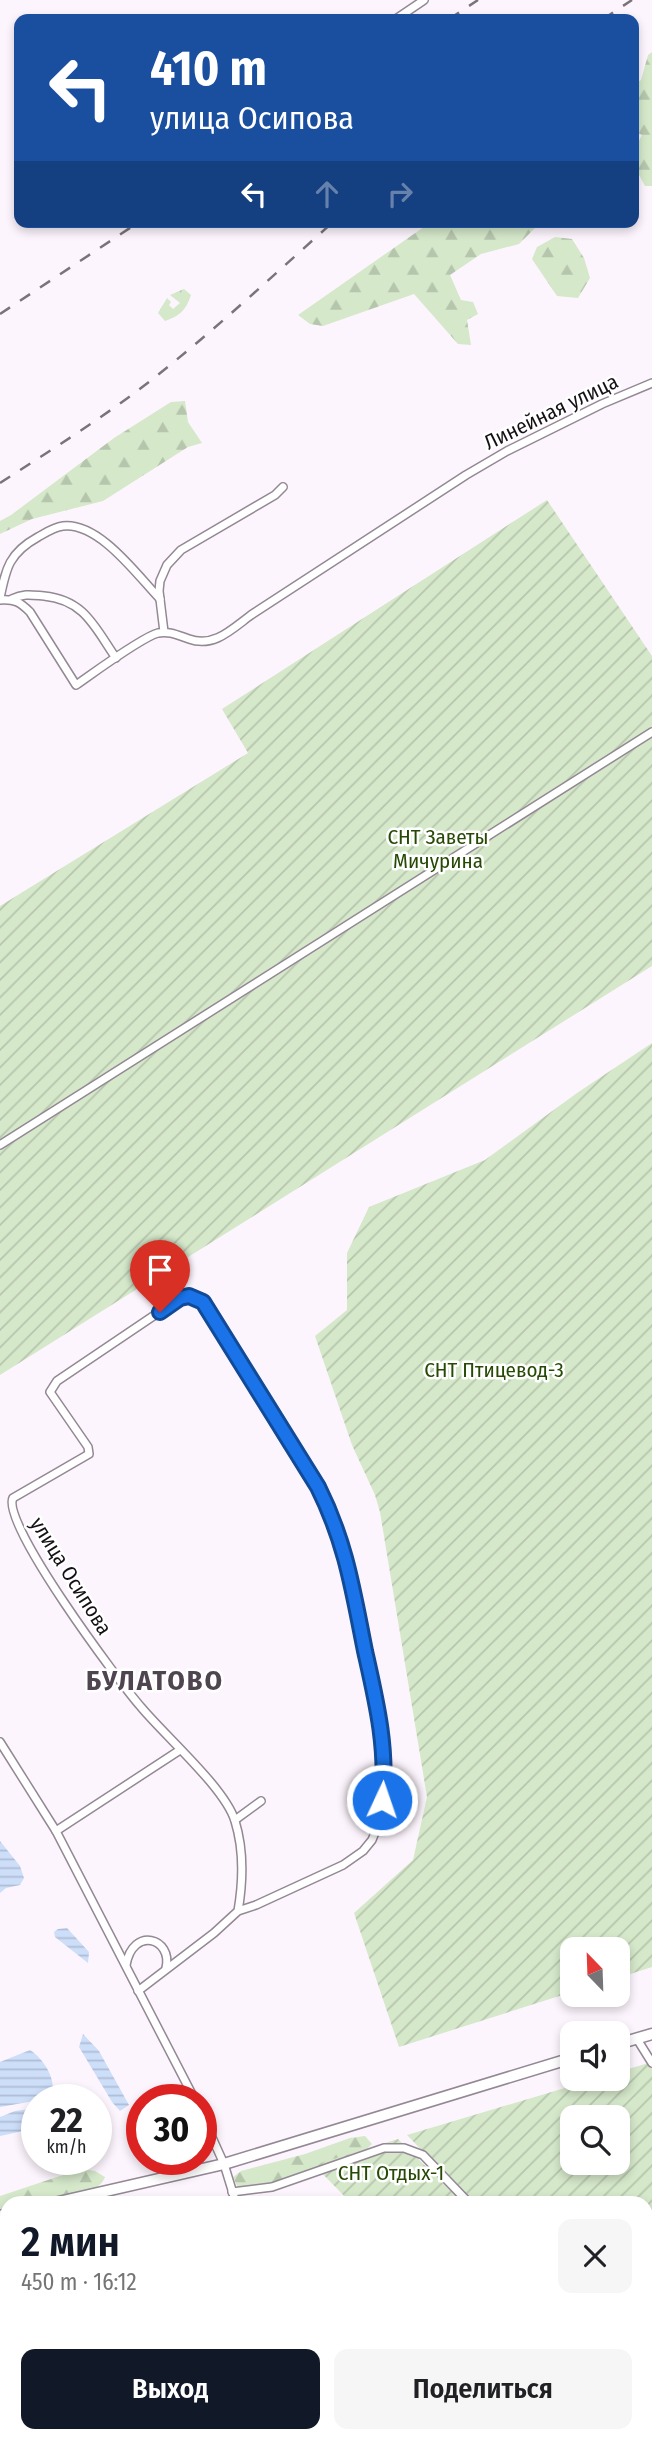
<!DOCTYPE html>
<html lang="ru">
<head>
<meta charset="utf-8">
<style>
	body { margin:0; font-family:"Fira Sans Condensed",sans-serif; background:#f6f6f6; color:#202124; height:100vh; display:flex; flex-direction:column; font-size:26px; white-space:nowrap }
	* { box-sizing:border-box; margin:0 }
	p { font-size:23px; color:#757577 }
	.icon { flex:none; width:38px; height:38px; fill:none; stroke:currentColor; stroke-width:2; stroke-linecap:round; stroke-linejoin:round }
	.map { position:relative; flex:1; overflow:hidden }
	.drawer { position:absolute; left:0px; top:2196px; width:653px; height:247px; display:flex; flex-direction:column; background:#fff; border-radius:21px 21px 0 0; box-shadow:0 4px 10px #0003 }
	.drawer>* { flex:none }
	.top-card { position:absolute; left:14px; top:14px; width:625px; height:214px; border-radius:14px; box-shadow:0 4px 10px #0003; background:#1a4fa0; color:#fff; overflow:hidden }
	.needle { width:46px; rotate:337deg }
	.buttons { position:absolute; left:560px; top:1937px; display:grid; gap:14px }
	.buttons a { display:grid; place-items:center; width:70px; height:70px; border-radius:14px; background:#fff; box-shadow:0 4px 10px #0003; font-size:35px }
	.speed { position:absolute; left:21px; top:2084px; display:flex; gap:14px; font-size:35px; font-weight:700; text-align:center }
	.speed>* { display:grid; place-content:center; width:91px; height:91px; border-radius:50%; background:#fff; box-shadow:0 4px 10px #0003; line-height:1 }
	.speed small { font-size:18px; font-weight:400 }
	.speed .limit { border:10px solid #d22; background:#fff; color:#111 }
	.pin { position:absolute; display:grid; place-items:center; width:60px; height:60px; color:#fff; margin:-72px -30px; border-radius:50% 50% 50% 0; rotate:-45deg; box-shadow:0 0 7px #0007 }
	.pin .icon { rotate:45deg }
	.me { position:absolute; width:77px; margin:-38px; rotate:3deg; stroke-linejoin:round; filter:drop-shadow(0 0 5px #0008) }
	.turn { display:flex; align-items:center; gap:24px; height:147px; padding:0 21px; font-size:32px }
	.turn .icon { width:91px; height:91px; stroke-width:2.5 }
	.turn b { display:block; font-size:49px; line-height:60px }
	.lanes { display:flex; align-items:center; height:66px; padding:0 21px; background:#0003; justify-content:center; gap:35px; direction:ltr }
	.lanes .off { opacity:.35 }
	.round { display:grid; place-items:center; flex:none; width:74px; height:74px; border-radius:14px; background:#f6f6f6 }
	.headline { display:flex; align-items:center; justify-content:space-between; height:119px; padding:0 21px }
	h1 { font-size:42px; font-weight:600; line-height:52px; color:#111827 }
	.button { display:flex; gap:14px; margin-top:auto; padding:14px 21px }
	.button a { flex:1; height:80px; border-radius:14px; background:#111827; color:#fff; font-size:28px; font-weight:600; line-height:80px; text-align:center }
	.button a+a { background:#f6f6f6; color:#202124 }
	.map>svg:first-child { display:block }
	.industrial { fill:#fce8f0 }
	.grass { fill:url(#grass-tufts) }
	.forest { fill:url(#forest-firs) }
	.garden { fill:url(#garden-furrows); fill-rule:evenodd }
	.water { fill:url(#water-rules) }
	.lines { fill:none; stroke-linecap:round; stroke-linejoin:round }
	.street-casing { stroke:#938894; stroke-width:10 }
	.secondary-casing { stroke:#938894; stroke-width:13 }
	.street { stroke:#fff; stroke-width:7 }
	.secondary { stroke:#fff; stroke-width:10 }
	.rail { stroke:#7a747a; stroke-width:2.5; stroke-dasharray:12 12; stroke-linecap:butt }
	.route-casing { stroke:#114b97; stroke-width:18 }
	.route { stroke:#1a73e8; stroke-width:12 }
	.labels { text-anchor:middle; stroke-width:5; stroke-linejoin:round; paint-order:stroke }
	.street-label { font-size:21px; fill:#141014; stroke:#fff }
	.park-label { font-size:21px; fill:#264904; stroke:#fff }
	.district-label { font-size:28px; font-weight:bold; letter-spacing:2px; fill:#4f4550; stroke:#fff }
</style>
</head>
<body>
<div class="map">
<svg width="652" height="2442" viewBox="0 0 652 2442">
	<defs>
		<pattern id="grass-tufts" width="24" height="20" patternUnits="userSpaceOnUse" patternTransform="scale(1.75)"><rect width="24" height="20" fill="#d5e8ca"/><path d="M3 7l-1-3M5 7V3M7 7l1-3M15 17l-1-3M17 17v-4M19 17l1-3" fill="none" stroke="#b6c6ad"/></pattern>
		<pattern id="forest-firs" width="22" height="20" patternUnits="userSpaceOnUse" patternTransform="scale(1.75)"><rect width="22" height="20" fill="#d5e8ca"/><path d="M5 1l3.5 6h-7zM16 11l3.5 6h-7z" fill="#b6c6ad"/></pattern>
		<pattern id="garden-furrows" width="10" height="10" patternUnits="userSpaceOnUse" patternTransform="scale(1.75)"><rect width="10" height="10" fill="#d5e8ca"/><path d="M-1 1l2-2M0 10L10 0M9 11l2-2" fill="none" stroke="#b6c6ad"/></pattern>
		<pattern id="water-rules" width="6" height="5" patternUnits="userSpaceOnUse" patternTransform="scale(1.75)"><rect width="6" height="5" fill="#cddef9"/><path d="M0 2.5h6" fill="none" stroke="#afbdd5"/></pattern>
	</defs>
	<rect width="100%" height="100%" fill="#fdf5fd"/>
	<path class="industrial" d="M224,2436H309L303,2442H225Z"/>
	<path class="grass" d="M184,289L191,295C186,310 180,316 165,321L158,313L167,298L171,302L169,305L173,309L180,303L170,295Z"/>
	<g class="forest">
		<path d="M652,52V186H645L639,175L634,174V150L642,135L634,131V84L641,80L648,55Z"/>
		<path d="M431,222H541L519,244L481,254L450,275L461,300L473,302L478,314L467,320L471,345L458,344L414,294L323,326L310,324L298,315Z"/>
		<path d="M555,237L572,239L584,258L590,278L578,298L557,296L532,259L537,247Z"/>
		<path d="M185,401L188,422L202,443L188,447L103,501L32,519L0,534V521L11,515L114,438L171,402Z"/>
		<path d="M365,2136L372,2144L365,2151L268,2184L238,2188L233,2177L241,2171L305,2154L350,2138Z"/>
		<path d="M81,2169L95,2171L105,2177C98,2200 28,2203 7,2203V2211L0,2212V2196Z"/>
	</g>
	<g class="garden">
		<path d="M547,500L652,656V966L0,1375V906L248,753L222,709Z"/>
		<path d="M652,1043V1967L618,1978V1950H572V1992L399,2047L354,1913L413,1860L427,1797L380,1512L375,1495L352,1445L315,1336L347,1310V1253L369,1207L485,1160L577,1093Z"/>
		<path d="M652,2062V2358L646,2354V2203H473L407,2135L595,2079H618V2072ZM572,2118H618V2163H572Z"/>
		<path d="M398,2139L463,2203H351L314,2165Z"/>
		<path d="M0,2333L7,2339V2436H120L127,2442H0Z"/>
		<path d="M646,2364L652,2368V2442H564L569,2436H646Z"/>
		<path d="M314,2436H559L554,2442H309Z"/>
	</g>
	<g class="water">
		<path d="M0,1841L20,1866L24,1878L20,1885L6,1888L0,1893Z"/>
		<path d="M67,1928L89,1952L88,1963L55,1937L54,1932L58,1929Z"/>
		<path d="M83,2034L99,2051L129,2105L120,2111L112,2102L79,2047Z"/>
		<path d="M30,2050C44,2059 58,2081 51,2098L0,2107V2062Z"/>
		<path d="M30,2109L37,2128L0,2136V2117L15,2111Z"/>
	</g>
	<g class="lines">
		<defs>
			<g id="street">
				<path d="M396,19L424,0"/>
				<path d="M0,598C6,568 9,553 38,537C45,533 54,527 63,526C99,522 137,575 160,599"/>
				<path d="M12,599C24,593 32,595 44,596C85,600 95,628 116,658"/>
				<path d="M0,600C15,599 20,602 30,612L76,685C92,674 142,637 158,633C170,631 177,635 189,639C214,648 232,629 251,615L466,475L507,451L602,404L652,383"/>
				<path d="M164,632L159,591L160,581L167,565L181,550L275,495L283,487"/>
				<path d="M0,1145L652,732"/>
				<path d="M0,1742L56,1831L195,2100"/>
				<path d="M235,1820L261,1801"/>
				<path d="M56,1831L180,1750"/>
				<path d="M126,1965C133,1926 173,1938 166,1968"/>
				<path d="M138,1991L214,1933L238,1911L256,1905L343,1865L363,1851L372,1840L380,1820L385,1779L384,1751L378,1713L349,1565L333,1518L318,1487L203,1302C195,1296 190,1295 180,1298L57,1381L50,1392L88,1447L89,1454L13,1498C0,1522 119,1682 141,1707C165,1736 225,1788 235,1821C244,1850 243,1882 238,1911"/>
				<path d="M637,2039L652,2063"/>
				<path d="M201,2113L224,2164L236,2203"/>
				<path d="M232,2192L272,2187L384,2148H404L423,2155L469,2203"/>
				<path d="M646,2358L652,2363"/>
			</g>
			<g id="secondary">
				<path d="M618,2044L652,2034"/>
				<path d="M54,2203L224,2164L572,2058"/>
				<path d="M0,2216L7,2214"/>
			</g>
		</defs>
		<use href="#street" class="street-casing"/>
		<use href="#secondary" class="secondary-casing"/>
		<use href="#street" class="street"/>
		<use href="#secondary" class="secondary"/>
		<g class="rail">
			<path d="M449,19L478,0"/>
			<path d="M603,19L632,0"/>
			<path d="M0,314L139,222"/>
			<path d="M0,483C54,448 109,414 159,374C219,326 275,274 333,222"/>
		</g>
	</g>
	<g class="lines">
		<defs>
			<path id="route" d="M160,1312L180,1298L189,1296L203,1302L318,1487C346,1543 353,1591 365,1651C376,1700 388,1749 382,1800"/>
		</defs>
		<use href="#route" class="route-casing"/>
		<use href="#route" class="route"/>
	</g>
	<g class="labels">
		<g class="street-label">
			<text transform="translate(551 412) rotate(-26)" y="7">Линейная улица</text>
			<text transform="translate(71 1576) rotate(58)" y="7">улица Осипова</text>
		</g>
		<g class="park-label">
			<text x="438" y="844">СНТ Заветы<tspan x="438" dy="24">Мичурина</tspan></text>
			<text x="494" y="1377">СНТ Птицевод-3</text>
			<text x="391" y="2180">СНТ Отдых-1</text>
		</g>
		<g class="district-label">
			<text x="155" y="1690">БУЛАТОВО</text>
		</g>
	</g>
</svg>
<div class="buttons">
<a><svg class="needle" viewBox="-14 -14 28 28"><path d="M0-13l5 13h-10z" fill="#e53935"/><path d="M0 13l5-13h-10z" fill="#757577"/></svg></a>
<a><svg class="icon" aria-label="sound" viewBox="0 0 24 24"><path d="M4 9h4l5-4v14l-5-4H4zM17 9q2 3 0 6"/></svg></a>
<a><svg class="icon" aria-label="search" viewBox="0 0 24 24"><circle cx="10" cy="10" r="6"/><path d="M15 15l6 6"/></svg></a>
</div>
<div class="speed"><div>22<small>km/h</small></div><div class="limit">30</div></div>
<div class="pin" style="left:160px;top:1312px;background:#d93025"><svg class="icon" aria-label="arrive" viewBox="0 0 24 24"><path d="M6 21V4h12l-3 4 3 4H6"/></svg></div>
<svg class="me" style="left:382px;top:1800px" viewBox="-20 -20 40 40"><circle r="17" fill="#1a73e8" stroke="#fff" stroke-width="3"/><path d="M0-11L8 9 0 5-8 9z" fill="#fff"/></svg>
<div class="top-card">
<div class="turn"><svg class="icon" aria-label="left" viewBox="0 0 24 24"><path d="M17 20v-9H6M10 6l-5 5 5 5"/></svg><div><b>410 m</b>улица Осипова</div></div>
<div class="lanes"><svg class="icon" aria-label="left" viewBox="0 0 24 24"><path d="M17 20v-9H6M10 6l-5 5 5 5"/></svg><svg class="icon off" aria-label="ahead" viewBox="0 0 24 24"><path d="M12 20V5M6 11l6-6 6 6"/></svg><svg class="icon off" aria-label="right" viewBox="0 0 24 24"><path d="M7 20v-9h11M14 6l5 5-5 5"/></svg></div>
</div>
<section class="drawer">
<div class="headline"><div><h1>2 мин</h1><p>450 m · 16:12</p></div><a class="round"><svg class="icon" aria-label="close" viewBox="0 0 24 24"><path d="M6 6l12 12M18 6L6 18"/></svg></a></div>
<div class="button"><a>Выход</a><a>Поделиться</a></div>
</section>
</div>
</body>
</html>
